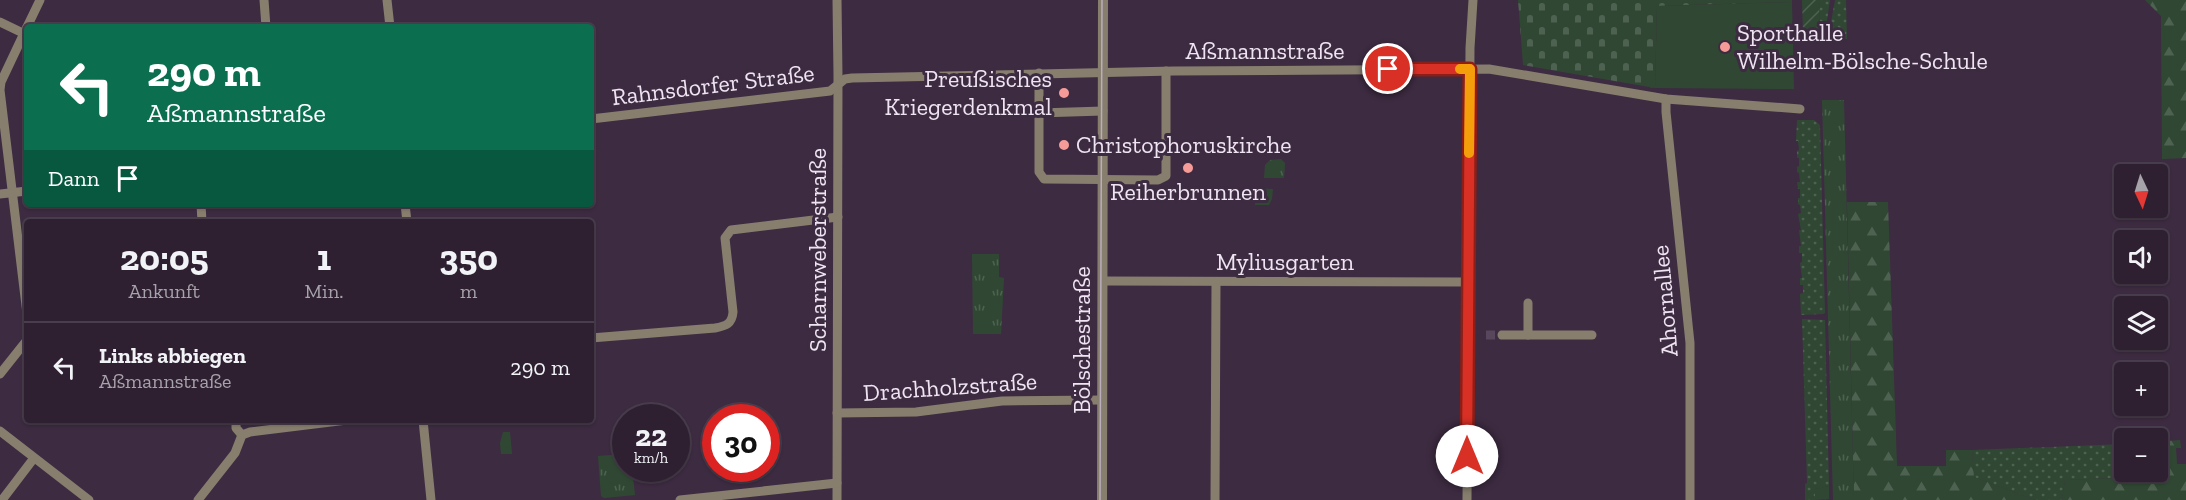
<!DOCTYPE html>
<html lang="de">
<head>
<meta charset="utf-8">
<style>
	body { margin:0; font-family:"Zilla Slab",serif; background:#362839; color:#f1f3f6; height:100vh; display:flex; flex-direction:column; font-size:22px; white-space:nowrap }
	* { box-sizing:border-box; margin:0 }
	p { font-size:20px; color:#a7a3ab }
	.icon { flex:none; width:33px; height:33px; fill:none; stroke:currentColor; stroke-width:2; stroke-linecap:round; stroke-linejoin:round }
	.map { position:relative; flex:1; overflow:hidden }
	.side { position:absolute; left:24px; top:219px; width:570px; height:204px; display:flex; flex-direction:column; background:#2e2031; border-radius:6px; box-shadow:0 2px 4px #0004,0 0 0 2px #493e4d }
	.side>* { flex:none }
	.hud { position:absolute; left:24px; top:24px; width:570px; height:183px; border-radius:6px; box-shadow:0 2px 4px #0004,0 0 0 2px #493e4d; background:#0b6e4f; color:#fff; overflow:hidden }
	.needle { width:39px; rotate:176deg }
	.buttons { position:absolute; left:2114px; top:164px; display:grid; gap:12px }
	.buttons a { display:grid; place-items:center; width:54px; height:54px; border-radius:6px; background:#2e2031; box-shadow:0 2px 4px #0004,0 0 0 2px #493e4d; font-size:30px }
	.speed { position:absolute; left:612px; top:404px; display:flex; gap:12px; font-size:30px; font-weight:700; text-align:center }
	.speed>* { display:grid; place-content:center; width:78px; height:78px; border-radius:50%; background:#2e2031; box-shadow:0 2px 4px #0004,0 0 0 2px #493e4d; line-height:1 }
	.speed small { font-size:15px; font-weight:400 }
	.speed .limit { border:9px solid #d22; background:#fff; color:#111 }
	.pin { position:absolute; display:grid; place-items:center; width:51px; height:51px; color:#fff; margin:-26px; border:3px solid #fff; border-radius:50%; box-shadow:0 2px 6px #0007 }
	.me { position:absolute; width:66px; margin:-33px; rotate:0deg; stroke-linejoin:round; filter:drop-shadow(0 0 4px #0008) }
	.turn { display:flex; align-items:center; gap:21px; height:126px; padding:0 24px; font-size:27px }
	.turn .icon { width:78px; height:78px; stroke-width:2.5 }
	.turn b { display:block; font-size:42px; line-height:51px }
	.then { display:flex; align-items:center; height:57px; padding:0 24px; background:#0003; gap:12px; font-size:22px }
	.eta { display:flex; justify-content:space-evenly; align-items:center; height:102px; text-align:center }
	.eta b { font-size:36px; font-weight:800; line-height:42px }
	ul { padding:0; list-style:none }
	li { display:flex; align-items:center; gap:18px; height:90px; padding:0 24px; border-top:2px solid #493e4d }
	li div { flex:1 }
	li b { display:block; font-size:22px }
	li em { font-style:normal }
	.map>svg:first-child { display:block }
	.grass { fill:url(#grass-dots) }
	.forest { fill:url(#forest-firs) }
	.cemetery { fill:url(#cemetery-stones) }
	.park { fill:url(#park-tufts) }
	.garden { fill:url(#garden-furrows) }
	.pitch { fill:#304833 }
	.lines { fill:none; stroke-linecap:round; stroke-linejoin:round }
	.minor-tunnel { stroke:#58475c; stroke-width:9; stroke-dasharray:9 4.5; stroke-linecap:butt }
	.minor { stroke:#877e6e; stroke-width:9 }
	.tertiary { stroke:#877e6e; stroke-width:10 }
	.tram { stroke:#baadbe; stroke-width:1.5 }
	.route-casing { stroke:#8d1f18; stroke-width:15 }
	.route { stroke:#d93025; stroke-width:10 }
	.slow { stroke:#f59e0b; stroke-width:10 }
	.poi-dot { fill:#f59b98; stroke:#3d2b41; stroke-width:2 }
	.labels { text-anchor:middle; stroke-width:6; stroke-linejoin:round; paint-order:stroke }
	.poi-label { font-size:24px; fill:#efe4f2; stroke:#3d2b41; text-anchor:start }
	.street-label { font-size:24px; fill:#efe4f2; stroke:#3d2b41 }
</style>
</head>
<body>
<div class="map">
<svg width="2186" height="500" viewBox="0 0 2186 500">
	<defs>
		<pattern id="grass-dots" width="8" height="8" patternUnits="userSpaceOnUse" patternTransform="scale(1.5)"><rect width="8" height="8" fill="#304833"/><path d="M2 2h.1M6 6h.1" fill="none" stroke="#4e6251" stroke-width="1.8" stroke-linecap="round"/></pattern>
		<pattern id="forest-firs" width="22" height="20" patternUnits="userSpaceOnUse" patternTransform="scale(1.5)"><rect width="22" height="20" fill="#304833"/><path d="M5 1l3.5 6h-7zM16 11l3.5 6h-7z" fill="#4e6251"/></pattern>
		<pattern id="cemetery-stones" width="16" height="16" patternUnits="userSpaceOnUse" patternTransform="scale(1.5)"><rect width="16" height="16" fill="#304833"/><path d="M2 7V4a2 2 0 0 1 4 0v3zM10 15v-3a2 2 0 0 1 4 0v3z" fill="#4e6251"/></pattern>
		<pattern id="park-tufts" width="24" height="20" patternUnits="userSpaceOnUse" patternTransform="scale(1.5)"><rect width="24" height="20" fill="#304833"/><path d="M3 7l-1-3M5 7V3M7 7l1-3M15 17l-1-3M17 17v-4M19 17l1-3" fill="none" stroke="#4e6251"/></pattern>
		<pattern id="garden-furrows" width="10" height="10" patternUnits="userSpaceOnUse" patternTransform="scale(1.5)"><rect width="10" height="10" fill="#304833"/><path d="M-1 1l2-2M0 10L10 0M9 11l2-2" fill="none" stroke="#4e6251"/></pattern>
	</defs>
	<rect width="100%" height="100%" fill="#3d2b41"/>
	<g class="grass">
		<path d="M1819,0H1830L1826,28L1820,33Z"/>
		<path d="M1835,0H1846L1847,39L1803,40V38H1821L1829,33Z"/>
		<path d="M1797,120H1814L1820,125L1825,313L1823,314L1801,315L1800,294L1803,293V285H1800V278H1802L1800,263L1802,262V253H1799V246H1801L1799,230H1801L1798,214L1801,213L1800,205L1798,204V198H1800V189H1798L1797,182H1800L1799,173L1797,172V167L1799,166V158H1797V151L1799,150L1798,141H1796Z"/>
		<path d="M1802,319L1825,320L1829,486L1815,489V500H1805V484L1807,483Z"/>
		<path d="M2168,441L2170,476L2065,480L2062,500H2035L1974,477L1972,450L2124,444V471H2157V442Z"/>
	</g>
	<g class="forest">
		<path d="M2145,0H2186V158L2162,159L2161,16Z"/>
		<path d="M1847,202H1888L1897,466H1946V450H1972L1974,477L2035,500H1854Z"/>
		<path d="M2180,440L2181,448H2176L2177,464H2186V500H2062L2065,480L2170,476L2168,441Z"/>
	</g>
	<path class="cemetery" d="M1518,0H1792V2L1657,6L1655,88L1523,65Z"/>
	<g class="park">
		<path d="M1822,100H1844L1854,500H1833Z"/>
		<path d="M1281,159L1285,163L1284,178H1264L1265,165L1270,160Z"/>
		<path d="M972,254H999V277L1004,278L1001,334H973Z"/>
		<path d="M503,432H510L512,454H501L500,443Z"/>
		<path d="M625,454L626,468H632L635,495L604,498L601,496L598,456Z"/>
		<path d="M1829,486V499L1815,500V489Z"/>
	</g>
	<path class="garden" d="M1802,0H1819L1820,33L1803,34Z"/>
	<g class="pitch">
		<path d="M1792,2L1794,89L1655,88L1657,6Z"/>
		<path d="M1256,188L1273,189L1272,199L1269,205H1255Z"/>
	</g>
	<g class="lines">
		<path class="minor-tunnel" d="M1486,335H1502"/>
		<g class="minor">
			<path d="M264,0L266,27"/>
			<path d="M387,0L390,27"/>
			<path d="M837,0L838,76L837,500"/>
			<path d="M0,22L27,35"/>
			<path d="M27,27L1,82L0,90L27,314"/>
			<path d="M27,27L40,0"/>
			<path d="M1039,73V172L1044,179L1158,180L1166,176V71"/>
			<path d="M1666,99V112L1690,343V500"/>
			<path d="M1039,113L1103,111"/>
			<path d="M591,119L830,91L845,79L852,78L1174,71L1489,69L1666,99L1800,109"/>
			<path d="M0,194L27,191"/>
			<path d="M201,204L202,222"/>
			<path d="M405,204L407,222"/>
			<path d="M1103,281L1468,282"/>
			<path d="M1528,303V335"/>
			<path d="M1502,335H1592"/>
			<path d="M591,338L715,328C726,326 732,324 733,312L725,238L731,230L838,217"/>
			<path d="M0,374L27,340"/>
			<path d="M837,413L916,412L1002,401L1102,400"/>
			<path d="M236,420V428L242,435"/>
			<path d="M423,420L431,500"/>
			<path d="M0,431L89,500"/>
			<path d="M2,500L34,458"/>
			<path d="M198,500L235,453L242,435L250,432L347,420"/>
			<path d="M680,500L837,483"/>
			<path d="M1215,500L1216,282"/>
			<path d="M1467,500L1470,48L1473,0"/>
		</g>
		<path class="tertiary" d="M1102,500L1103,0"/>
		<path class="tram" d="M1100,500L1102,0"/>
	</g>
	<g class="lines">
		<defs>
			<path id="route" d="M1388,69H1470L1467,456"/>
		</defs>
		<use href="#route" class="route-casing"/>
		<use href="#route" class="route"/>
		<path class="slow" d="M1460,69H1470L1469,153"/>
	</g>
	<g class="poi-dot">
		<circle cx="1725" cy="47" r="6"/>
		<circle cx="1064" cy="93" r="6"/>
		<circle cx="1064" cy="145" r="6"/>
		<circle cx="1188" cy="168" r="6"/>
	</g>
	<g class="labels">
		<g class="poi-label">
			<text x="1737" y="41">Sporthalle<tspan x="1737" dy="28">Wilhelm-Bölsche-Schule</tspan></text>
			<text x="1052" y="87" text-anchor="end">Preußisches<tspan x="1052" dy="28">Kriegerdenkmal</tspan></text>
			<text x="1076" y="153">Christophoruskirche</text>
			<text x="1188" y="200" text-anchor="middle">Reiherbrunnen</text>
		</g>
		<g class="street-label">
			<text x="1265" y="59">Aßmannstraße</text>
			<text transform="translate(713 85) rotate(-7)" y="8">Rahnsdorfer Straße</text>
			<text transform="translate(818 250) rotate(-90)" y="8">Scharnweberstraße</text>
			<text x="1285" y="270">Myliusgarten</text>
			<text transform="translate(1665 301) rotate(-95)" y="8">Ahornallee</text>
			<text transform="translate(1082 340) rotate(-90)" y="8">Bölschestraße</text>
			<text transform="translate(950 387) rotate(-4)" y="8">Drachholzstraße</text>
		</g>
	</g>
</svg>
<div class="buttons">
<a><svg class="needle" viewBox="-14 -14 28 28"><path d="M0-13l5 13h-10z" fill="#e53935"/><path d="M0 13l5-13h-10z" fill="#a7a3ab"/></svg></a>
<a><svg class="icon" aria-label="sound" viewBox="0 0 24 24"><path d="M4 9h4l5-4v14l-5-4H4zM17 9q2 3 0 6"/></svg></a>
<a><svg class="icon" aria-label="layers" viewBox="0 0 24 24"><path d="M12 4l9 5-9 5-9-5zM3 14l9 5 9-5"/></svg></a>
<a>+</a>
<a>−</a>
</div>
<div class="speed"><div>22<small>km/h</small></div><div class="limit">30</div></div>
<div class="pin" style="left:1388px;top:69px;background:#d93025"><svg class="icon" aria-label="arrive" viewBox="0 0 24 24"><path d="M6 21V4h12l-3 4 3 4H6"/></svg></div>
<svg class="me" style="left:1467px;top:456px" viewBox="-20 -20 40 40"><circle r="19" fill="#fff"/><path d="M0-13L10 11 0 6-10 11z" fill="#d93025"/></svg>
<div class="hud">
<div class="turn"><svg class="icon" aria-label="left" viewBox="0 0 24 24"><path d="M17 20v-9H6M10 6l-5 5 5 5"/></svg><div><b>290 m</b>Aßmannstraße</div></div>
<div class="then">Dann<svg class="icon" aria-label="arrive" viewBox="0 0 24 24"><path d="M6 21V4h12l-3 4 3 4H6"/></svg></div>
</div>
<section class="side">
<div class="eta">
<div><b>20:05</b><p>Ankunft</p></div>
<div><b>1</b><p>Min.</p></div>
<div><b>350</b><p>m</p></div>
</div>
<ul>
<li><svg class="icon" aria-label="left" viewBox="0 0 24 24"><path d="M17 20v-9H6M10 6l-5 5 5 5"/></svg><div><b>Links abbiegen</b><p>Aßmannstraße</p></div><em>290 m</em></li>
</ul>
</section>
</div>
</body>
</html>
